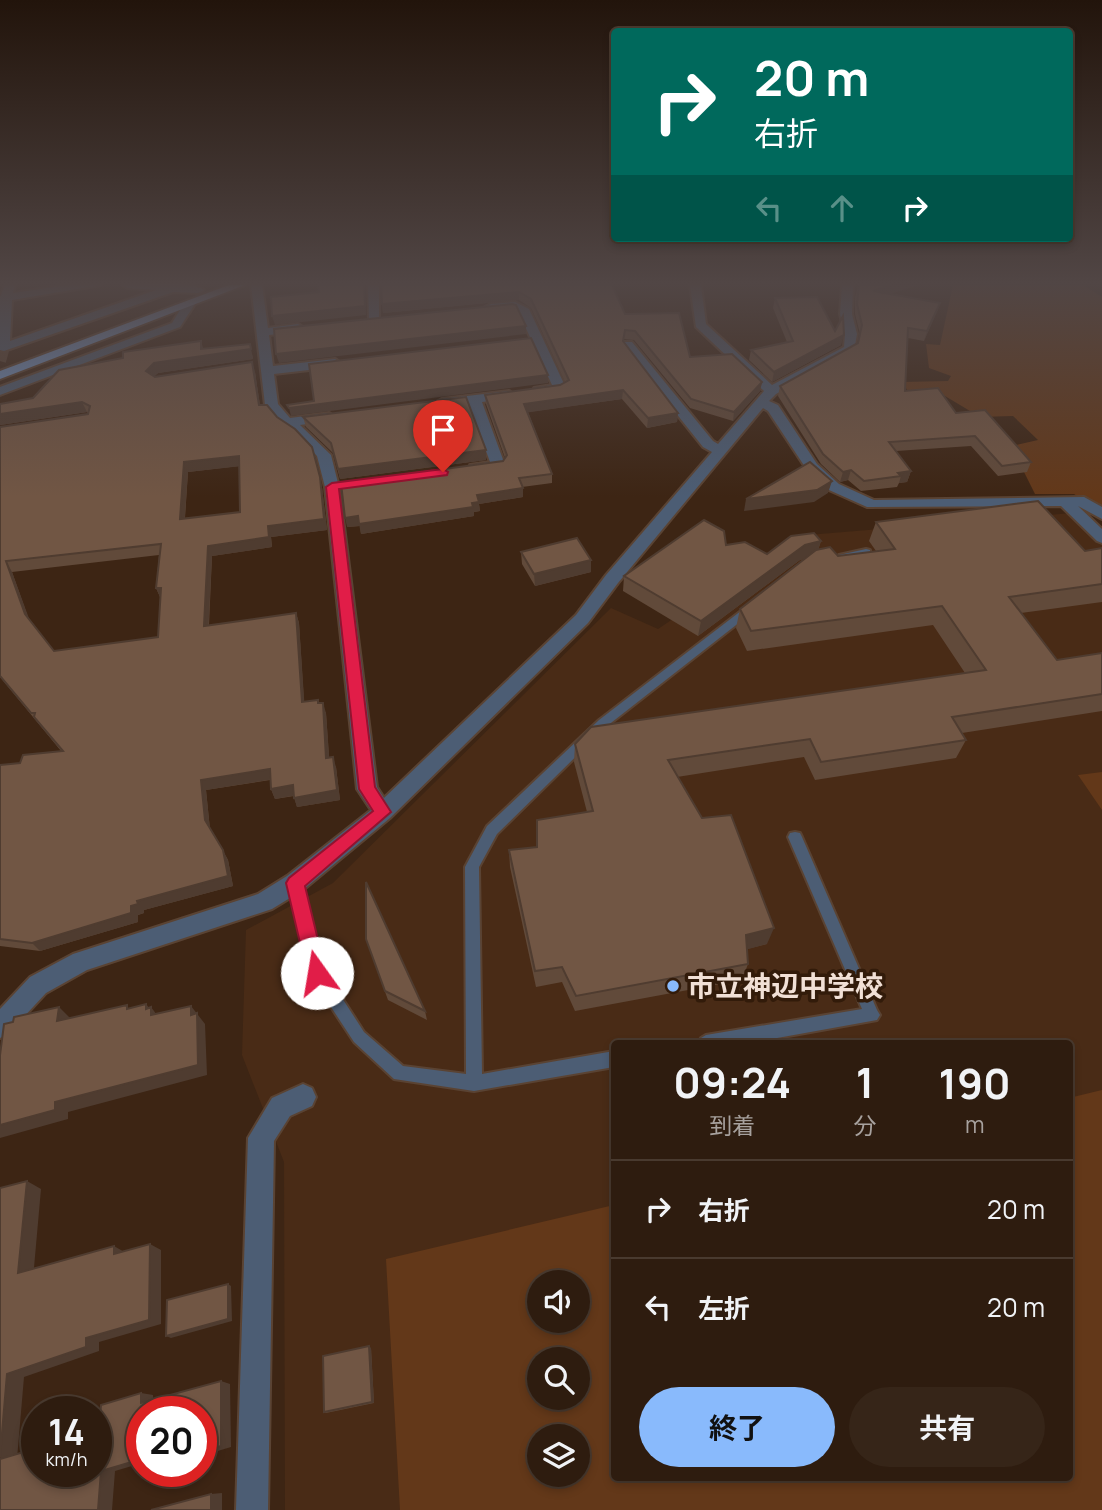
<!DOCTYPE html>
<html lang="ja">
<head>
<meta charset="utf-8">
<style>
	body { margin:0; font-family:Manrope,"Noto Sans JP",sans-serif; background:#362518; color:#f1f3f6; height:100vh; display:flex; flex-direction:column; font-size:26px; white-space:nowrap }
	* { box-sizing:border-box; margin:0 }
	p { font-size:23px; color:#a7a19e }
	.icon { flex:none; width:38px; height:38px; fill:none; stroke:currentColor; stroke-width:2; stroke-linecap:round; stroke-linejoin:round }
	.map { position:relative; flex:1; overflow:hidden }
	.drawer { position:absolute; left:611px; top:1040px; width:462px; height:441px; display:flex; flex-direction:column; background:#2e1c0f; border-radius:7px; box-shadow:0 4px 10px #0003,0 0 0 2px #493a2f }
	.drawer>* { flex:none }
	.guide { position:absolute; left:611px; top:28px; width:462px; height:214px; border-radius:7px; box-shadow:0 4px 10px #0003,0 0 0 2px #493a2f; background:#00695c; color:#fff; overflow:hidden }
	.controls { position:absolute; left:527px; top:1270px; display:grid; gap:14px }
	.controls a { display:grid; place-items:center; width:63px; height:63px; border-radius:50%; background:#2e1c0f; box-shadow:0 4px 10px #0003,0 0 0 2px #493a2f; font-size:35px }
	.speed { position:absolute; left:21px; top:1396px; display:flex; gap:14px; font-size:35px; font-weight:700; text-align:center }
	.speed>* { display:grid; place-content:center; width:91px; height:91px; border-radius:50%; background:#2e1c0f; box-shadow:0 4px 10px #0003,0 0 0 2px #493a2f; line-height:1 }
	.speed small { font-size:18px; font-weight:400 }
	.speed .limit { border:10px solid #d22; background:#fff; color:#111 }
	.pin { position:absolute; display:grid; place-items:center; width:60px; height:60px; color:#fff; margin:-72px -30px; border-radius:50% 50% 50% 0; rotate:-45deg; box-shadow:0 0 7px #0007 }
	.pin .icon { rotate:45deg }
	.me { position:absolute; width:77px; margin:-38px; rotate:347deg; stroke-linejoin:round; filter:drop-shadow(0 0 5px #0008) }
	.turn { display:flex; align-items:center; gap:24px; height:147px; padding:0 28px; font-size:32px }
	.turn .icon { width:91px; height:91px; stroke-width:2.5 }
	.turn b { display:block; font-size:49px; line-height:60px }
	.lanes { display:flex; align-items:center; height:66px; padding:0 28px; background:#0003; justify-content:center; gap:35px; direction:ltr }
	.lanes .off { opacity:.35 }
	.eta { display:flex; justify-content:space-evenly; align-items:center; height:119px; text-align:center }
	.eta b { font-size:42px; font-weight:700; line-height:49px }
	.button { display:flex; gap:14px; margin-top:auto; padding:14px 28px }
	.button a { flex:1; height:80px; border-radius:42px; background:#89bafc; color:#111; font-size:28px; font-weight:700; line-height:80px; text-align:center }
	.button a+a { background:#362518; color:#f1f3f6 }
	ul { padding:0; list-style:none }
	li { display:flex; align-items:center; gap:21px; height:98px; padding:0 28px; border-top:2px solid #493a2f }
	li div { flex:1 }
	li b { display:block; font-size:26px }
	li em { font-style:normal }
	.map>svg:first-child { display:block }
	.built { fill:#492b16; fill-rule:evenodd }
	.green { fill:#633819; fill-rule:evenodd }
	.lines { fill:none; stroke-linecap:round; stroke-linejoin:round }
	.minor-tunnel { stroke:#584131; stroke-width:12; stroke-dasharray:12 6; stroke-linecap:butt }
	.service-casing { stroke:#5a4333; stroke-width:4 }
	.minor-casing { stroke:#5a4333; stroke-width:4 }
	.trunk-casing { stroke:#5a4333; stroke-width:4 }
	.service { fill:#4c5d74; fill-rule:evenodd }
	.minor { fill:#4c5d74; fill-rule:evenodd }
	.trunk { fill:#7196ca; fill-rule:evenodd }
	.wall { fill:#614a3a; fill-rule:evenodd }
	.shaded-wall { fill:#4f3c30 }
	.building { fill:#715644; stroke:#4f3c30; stroke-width:2; fill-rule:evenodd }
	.route { fill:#e11d48; stroke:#92132f; stroke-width:2 }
	.poi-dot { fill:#89bafc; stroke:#321b0a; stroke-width:2.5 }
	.labels { text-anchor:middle; stroke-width:7; stroke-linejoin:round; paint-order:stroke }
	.near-poi-label { font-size:28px; font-weight:bold; fill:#f1e0d6; stroke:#321b0a; text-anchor:start }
</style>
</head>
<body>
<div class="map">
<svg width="1102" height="1510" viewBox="0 0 1102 1510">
	<rect width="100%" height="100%" fill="#3d2514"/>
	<path class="built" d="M1072,513L1102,544V1510H285L284,1162L242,1055L246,930L333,883L611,608L658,629L796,536ZM614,1043H1069V1477H614ZM539,1283H578V1321H539ZM539,1360H578V1398H539ZM539,1437H578V1475H539Z"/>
	<g class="green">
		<path d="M953,285H1083L1102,297V512L1074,494H1035L1011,446L1038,440L1013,416L980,417L945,396L909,392L901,382L948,381L951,376L929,368L926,344L940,345Z"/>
		<path d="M1102,772V810L1078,775Z"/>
		<path d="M1102,1090V1510H400L386,1259L614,1205V1477H1069V1098ZM539,1283H578V1321H539ZM539,1360H578V1398H539ZM539,1437H578V1475H539Z"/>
	</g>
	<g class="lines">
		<path class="minor-tunnel" d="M0,361L4,347"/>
		<defs>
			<g id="service">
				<path d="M866,549L870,550V554L843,560L838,557L839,555Z"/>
				<path d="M750,604L754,605L755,608L754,611L607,726L497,834L479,867L482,1074L614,1051V1067L474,1091L394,1079L354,1042L312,978L288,883L290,879L295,877L300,879L302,883L324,970L364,1032L403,1066L466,1074L465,867L487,826L599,720Z"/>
				<path d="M795,832L800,833L802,837L877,1010L880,1015L877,1020L750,1043H698L701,1038L706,1035L862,1009L788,837L790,833Z"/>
			</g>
			<g id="minor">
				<path d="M5,285H15L13,293L68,285H101L12,300L10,341L156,290L128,288L123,285C142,285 189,280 204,290L198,293L173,292L4,351L0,350V297Z"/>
				<path d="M251,285H262L268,328L298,324L304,328L298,332L269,335L273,366L335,359L341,363L335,367L274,374L278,404L290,418L329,413L336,417L329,421L300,425L331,455L339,487L377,787L384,798L576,615L606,575L712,452L703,447L624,348V342H632L713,441L718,444L764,391L696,327L690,285H701L706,324L772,385L844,347L845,334L840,314L842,285H853L852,314L857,334L854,351L840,361L776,394L769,401L778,405L817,464L839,484L874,500L1084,497L1102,507V519L1078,506L1102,529V543L1097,541L1061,506L867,507L829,490L807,470L768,411L763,408L618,583L588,623L390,818L303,890L272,909L87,970L46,993L8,1034L0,1038V1009L30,977L73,954L258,894L287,876L371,810L357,789L325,487L317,456L299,437L282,426L265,405Z"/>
				<path d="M368,285H379V322L369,320Z"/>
				<path d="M189,301L195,304L180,327L0,395V387L172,323L185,302Z"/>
				<path d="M515,302L529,309L566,388L565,391L534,394V388L552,385L518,311C508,306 494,314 485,307L491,304Z"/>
				<path d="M509,391L515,395L514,398L482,402L505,465L498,469L470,471V465L490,462L469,404L442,407L435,403L442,399Z"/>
				<path d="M303,1084L312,1088L316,1097L312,1106L290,1116L274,1141L268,1510H236L248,1138L272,1098Z"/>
			</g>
			<path id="trunk" d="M229,285H245L0,379V371Z"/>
		</defs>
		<use href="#service" class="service-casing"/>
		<use href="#minor" class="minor-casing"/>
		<use href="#trunk" class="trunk-casing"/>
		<use href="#service" class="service"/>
		<use href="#minor" class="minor"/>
		<use href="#trunk" class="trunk"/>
	</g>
	<g class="wall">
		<path d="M381,285H612L625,314L690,357L762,382L760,391L733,421L690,408L634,340L624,339L623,342L678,413L677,422L647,428L622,399L528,412L552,474V483L522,487L523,497L479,504L480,511L474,512V516L361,534L360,526L347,527L503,461L505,458L486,404L485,395L560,385L565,382L531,308L519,300L383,313Z"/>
		<path d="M858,287L940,303L924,341L908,338L905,391L956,413L1031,462L1027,472L998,476L971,446L896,451L911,471L907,482L899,483L897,487L861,491L848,480L840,482L821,464L778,396L780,386L858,344L860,334L855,314V297Z"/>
		<path d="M775,298L841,345L772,382L749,360L751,350L787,342L773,308Z"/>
		<path d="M203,348L252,354L253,359L158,373L154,376L255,372L260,405L322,487L327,530L271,537L272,547L212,556L209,625L296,613L299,623L304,702L318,700L319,703L326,713L329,757L336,767L340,800L297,807L294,796L275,799L271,789L270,780L206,790L210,829L228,860L233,886L144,910V913L138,915V922L40,951L0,946V765L20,763L61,751L0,677V427L88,414V413L87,412L0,425V404L33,398ZM239,466L240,512L185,518L188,472ZM159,555L156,588L160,597L158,637L54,651L29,620L12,572Z"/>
		<path d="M303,417L486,460L340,479L333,453L306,427Z"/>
		<path d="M876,522L1085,551L1102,548V602L1021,613L1057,660L1102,653V711L962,733L966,740L956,758L815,780L804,757L677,777L767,944L747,949L748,964L742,980L575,1011L562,982L536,987L510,867L509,850L537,847L587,812L574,762L575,744L965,673L933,625L747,651L736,628L740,609L804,559L800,560L698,636L623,591L624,576L726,545L767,554L821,541L818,550L838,556L876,551L869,541Z"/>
		<path d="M521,552L591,572L535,586L522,564Z"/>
		<path d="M366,939L425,1011L427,1020L388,1000Z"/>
		<path d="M371,1348L374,1403L326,1413L324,1412Z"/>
	</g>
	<g class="shaded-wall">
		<path d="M365,285L366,315L275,325L272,316Z"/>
		<path d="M891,285H919L870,300L873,291Z"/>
		<path d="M519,292V300L383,313L382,304Z"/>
		<path d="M940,303L937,312L924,341L927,331Z"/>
		<path d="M526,326V334L279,363L276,354Z"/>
		<path d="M844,335L841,345L772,382L774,372Z"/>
		<path d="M201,341L204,351L250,344L253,359L158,373L150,381L146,371L154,363L201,349Z"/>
		<path d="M252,362L255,372L261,415L259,405Z"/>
		<path d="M548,375V383L291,416L289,408Z"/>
		<path d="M762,382L760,391L733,421L734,412Z"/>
		<path d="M623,390L622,399L524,413V404Z"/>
		<path d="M82,402L87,412L0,425V414Z"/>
		<path d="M678,413L677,422L647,428L648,418Z"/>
		<path d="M486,450V460L340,479L338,469Z"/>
		<path d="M239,456L242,466L188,472L184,529L180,519L184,462Z"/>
		<path d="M851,470L848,480L840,482L843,472Z"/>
		<path d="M911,471L907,482L899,483L901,476L898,473Z"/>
		<path d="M320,477L322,487L327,530L271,537L272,547L212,556L208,636L204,626L208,546L268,526Z"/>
		<path d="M832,481L828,493L814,502L744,511L746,499Z"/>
		<path d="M523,488V497L479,504L480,511L474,512V516L361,534L359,524L477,495Z"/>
		<path d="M358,516L360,526L347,527L345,518Z"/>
		<path d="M821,541L816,556L800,560L698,636L701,621L805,545Z"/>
		<path d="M591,560V572L535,586L534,574Z"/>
		<path d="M6,561L12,572L31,624L25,614Z"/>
		<path d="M156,588H161V599Z"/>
		<path d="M296,613L299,623L305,712L302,702Z"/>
		<path d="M323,703L326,713L330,768L326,758Z"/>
		<path d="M333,757L336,767L340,800L297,807L294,798Z"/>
		<path d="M270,769L274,779L206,790L210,830L205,820L201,780Z"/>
		<path d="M293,785L297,795L275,799L271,789Z"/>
		<path d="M223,850L228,860L233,886L144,910V913L138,915V922L40,951L32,943L137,901Z"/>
		<path d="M774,928L767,944L741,951L746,935Z"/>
		<path d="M146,1004L151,1010V1007L160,1019V1026L146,1009Z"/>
		<path d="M191,1006L205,1024L207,1075L68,1112V1119L0,1138V1125L55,1102L191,1015Z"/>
		<path d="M59,1007L70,1018L57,1021Z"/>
		<path d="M27,1181L41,1189L33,1279L18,1273Z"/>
		<path d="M150,1244L161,1250V1324L99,1342V1351L24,1377L17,1459H0L7,1374L86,1338Z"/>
		<path d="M114,1246L126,1253L114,1254Z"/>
		<path d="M228,1284L231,1286L232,1321L171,1338L166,1336Z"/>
		<path d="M369,1346L371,1348L374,1403L372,1402Z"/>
		<path d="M221,1381L230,1384L231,1447L201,1456V1452Z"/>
		<path d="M141,1393L153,1395V1405L141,1403Z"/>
		<path d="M142,1459V1463L115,1471L112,1510H98L101,1471Z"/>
		<path d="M222,1493V1510H211V1494Z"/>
	</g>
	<g class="building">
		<path d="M318,285H364L365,306L272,316L271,297L319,292Z"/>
		<path d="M381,285H612L625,314L679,313L690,357L732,354L762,382L734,412L691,399L635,331L625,330L623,341L678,413L648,418L623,390L524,404L552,474L519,478L523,488L477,495L479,502L472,503L473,507L359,524L358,516L345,518L341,483L503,461L507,455L485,395L560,385L569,380L531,299L519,292L382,304Z"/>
		<path d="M859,285H891L873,291L940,303L927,331L908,328L905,391L938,388L956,413L985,410L1031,462L1002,466L975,436L889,442L911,471L898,473L901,476L864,481L851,470L843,472L823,454L780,386L858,343L862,325L857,304Z"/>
		<path d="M817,297L835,331L843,316L844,335L774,372L751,350L793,341L775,298Z"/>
		<path d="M512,304L516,305L526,326L276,354L274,329Z"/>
		<path d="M531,338L548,375L289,408L287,405L314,401L309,364Z"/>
		<path d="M201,341V349L250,344L251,349L154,363L146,371L155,377L252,362L259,405H267L277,417L295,429L312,447L320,477L324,519L268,526L269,537L208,546L204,626L296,613L302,702L318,700V703H323L326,758L333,757L337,790L294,798L293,785L271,789L270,769L201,780L205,820L223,850L228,876L137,901L138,904L131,906V913L32,943L0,939V765L20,763L23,755L63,751L34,717L35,713H31L0,676V427L88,414L90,406L82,402L0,414V404L33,398L59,370L123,358V352ZM239,456L240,512L180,519L184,462ZM161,544L156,588H161L158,637L54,651L25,614L6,561Z"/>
		<path d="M466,397L486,450L338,469L331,443L303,417Z"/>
		<path d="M810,462L832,481L817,490L746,499Z"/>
		<path d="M1038,501L1085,551L1102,548V584L1009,597L1057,660L1102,653V694L952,717L966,740L821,762L810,739L668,760L702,818L731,815L774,928L746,935L748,964L576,996L562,967L535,971L509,850L537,847V820L593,811L575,744L591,727L986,670L942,606L751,631L740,609L816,550L830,547L838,556L895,549L876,522Z"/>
		<path d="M704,520L724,531L726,545L745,542L767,554L791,536L814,533L821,541L805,545L701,621L624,576Z"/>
		<path d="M577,538L591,560L534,574L521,552Z"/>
		<path d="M366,882L425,1011L385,991L366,939Z"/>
		<path d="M146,1004V1009L151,1007V1015L191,1006V1015L197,1013L198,1065L55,1102V1110L0,1125V1055L4,1024L13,1022L14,1017L59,1007L57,1021L127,1005V1009Z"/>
		<path d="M27,1181L18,1273L114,1246V1254L150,1244L149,1320L86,1338V1347L7,1374L0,1457V1188Z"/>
		<path d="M228,1284V1319L166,1336L167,1300Z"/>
		<path d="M369,1346L372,1402L324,1412L323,1356Z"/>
		<path d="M221,1381V1446L201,1452V1412H142V1459L101,1471L98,1510H0V1459L37,1448V1472H96V1431L99,1430L101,1405L141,1393V1403Z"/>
		<path d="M211,1494V1510H151Z"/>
	</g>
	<linearGradient id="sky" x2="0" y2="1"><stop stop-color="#22140b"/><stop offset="0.57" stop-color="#514645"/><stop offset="1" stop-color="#514645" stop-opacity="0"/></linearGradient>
	<rect width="1102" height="497" fill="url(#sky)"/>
	<path class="route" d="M443,469L448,472L447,475L339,489L375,787L391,812L305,886L326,973L323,980L317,982L310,980L307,973L286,883L289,878L373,811L359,789L326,487L332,483Z"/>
	<circle class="poi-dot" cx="673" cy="986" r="7"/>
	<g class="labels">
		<g class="near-poi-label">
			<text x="687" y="996">市立神辺中学校</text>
		</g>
	</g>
</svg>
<div class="controls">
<a><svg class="icon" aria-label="sound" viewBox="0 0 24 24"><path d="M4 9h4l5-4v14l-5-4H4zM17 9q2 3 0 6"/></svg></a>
<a><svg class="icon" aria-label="search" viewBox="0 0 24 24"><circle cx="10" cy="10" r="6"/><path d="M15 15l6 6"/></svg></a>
<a><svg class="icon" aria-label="layers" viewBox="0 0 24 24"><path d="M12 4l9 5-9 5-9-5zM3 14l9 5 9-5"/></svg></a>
</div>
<div class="speed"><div>14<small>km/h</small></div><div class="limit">20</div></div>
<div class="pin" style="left:443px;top:472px;background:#d93025"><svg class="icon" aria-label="arrive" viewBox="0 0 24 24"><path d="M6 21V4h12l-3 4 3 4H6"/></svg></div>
<svg class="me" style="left:317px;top:973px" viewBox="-20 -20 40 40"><circle r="19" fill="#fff"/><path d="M0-13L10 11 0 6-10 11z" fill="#e11d48"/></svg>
<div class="guide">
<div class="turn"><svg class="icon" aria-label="right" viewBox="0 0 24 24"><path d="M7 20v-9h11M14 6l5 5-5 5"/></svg><div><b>20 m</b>右折</div></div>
<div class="lanes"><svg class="icon off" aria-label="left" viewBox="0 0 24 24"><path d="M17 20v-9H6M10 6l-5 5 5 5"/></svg><svg class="icon off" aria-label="ahead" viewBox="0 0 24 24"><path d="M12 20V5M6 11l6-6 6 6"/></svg><svg class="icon" aria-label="right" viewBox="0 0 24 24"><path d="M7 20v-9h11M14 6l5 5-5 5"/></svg></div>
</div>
<section class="drawer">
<div class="eta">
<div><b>09:24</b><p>到着</p></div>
<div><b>1</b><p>分</p></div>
<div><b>190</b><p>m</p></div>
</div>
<ul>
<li><svg class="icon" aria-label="right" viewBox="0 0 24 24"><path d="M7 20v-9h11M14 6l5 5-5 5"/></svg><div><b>右折</b></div><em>20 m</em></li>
<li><svg class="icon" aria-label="left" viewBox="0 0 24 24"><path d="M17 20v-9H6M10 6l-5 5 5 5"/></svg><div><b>左折</b></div><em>20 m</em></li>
</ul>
<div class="button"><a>終了</a><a>共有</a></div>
</section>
</div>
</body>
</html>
